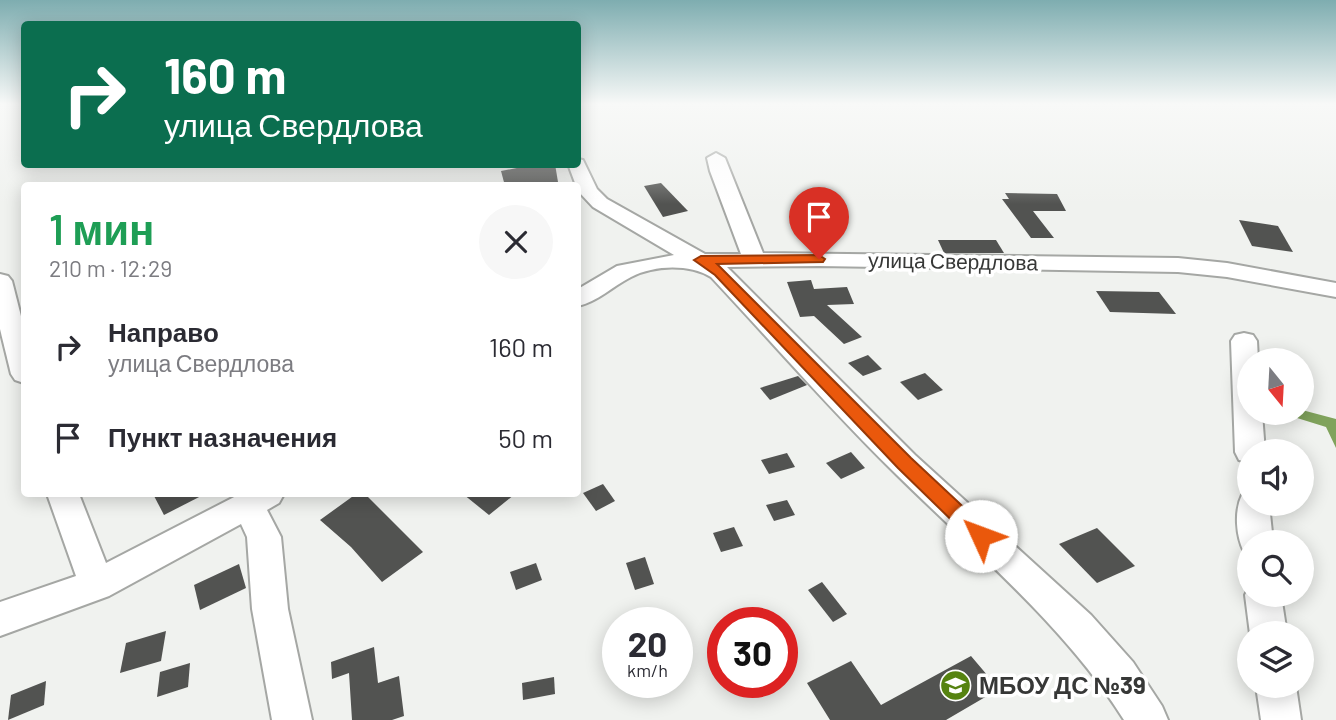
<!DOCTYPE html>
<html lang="ru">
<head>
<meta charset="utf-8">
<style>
	body { margin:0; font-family:Barlow,sans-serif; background:#f7f7f7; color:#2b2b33; height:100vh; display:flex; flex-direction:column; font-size:26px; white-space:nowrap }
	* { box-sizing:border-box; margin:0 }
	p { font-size:23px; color:#7c7c81 }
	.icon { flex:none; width:38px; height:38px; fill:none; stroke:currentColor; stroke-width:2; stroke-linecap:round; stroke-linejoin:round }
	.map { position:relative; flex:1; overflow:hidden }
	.details { position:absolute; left:21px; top:182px; width:560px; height:315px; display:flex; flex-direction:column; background:#fff; border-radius:7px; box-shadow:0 4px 18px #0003 }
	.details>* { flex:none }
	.guide { position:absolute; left:21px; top:21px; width:560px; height:147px; border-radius:7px; box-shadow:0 4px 18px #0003; background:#0b6e4f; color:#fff; overflow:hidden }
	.needle { width:46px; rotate:162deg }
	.tools { position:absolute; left:1237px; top:348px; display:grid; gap:14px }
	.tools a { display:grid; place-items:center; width:77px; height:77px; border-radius:50%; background:#fff; box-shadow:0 4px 18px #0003; font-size:35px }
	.speed { position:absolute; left:602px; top:607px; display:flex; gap:14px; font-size:35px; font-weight:700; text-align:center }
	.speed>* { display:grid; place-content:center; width:91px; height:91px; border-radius:50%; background:#fff; box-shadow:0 4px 18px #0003; line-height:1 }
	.speed small { font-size:18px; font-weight:400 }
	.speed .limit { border:10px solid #d22; background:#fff; color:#111 }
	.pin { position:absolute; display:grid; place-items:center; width:60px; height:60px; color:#fff; margin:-72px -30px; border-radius:50% 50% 50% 0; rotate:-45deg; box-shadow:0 0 7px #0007 }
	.pin .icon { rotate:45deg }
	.me { position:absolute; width:77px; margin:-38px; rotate:313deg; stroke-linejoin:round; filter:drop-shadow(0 0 5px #0008) }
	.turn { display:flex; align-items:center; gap:24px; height:147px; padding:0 28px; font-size:32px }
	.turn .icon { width:91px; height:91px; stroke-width:2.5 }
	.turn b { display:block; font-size:49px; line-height:60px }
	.round { display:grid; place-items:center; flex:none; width:74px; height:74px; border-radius:37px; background:#f7f7f7 }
	.summary { display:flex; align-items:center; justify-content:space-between; height:119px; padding:0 28px }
	h1 { font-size:42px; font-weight:600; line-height:52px; color:#1e9e55 }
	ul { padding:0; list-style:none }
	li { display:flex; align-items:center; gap:21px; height:91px; padding:0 28px }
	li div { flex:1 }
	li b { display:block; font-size:26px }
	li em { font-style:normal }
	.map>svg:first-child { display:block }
	.water { fill:#80a35c }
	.building { fill:#525351 }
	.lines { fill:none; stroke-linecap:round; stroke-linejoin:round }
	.minor-casing { stroke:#a5a7a4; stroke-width:4 }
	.minor { fill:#fff; fill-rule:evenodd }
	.route { fill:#ea580c; stroke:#983908; stroke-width:2 }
	.labels { text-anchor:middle; stroke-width:7; stroke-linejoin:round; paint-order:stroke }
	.street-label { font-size:21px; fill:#373837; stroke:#fff }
	.near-poi-label { font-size:24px; font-weight:bold; fill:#373837; stroke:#fff; text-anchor:start }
</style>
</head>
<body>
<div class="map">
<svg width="1336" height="720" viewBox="0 0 1336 720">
	<rect width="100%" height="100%" fill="#f0f2ef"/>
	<path class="water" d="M1302,410L1336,419V448L1326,427L1281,413H1302Z"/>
	<g class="building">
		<path d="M537,164H555L558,182L548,186H505L501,171Z"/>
		<path d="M661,183L688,211L663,217L644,186Z"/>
		<path d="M1005,193L1057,194L1066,211H1033L1054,238H1031L1002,199H1009Z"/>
		<path d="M1239,220L1278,226L1293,252L1252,246Z"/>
		<path d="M938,240H996L1004,253H944Z"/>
		<path d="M811,280L814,289L847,287L854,304L827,305L862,337L844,344L814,316L800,317L787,282Z"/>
		<path d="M1096,291L1159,292L1176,314L1110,312Z"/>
		<path d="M868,355L882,369L863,376L848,363Z"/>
		<path d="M925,373L943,390L918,400L900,382Z"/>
		<path d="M798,376L807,385L770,400L760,388Z"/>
		<path d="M851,452L865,468L841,479L826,463Z"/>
		<path d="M787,453L795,467L769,474L761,460Z"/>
		<path d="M603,484L615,501L596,511L583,493Z"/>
		<path d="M153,494H205L164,515Z"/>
		<path d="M356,494H365L423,552L382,582L351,547L320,520Z"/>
		<path d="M463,494H515L489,515Z"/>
		<path d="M787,500L795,515L774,521L766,505Z"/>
		<path d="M734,527L743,546L721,552L713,533Z"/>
		<path d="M1097,528L1135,566L1097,583L1059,544Z"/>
		<path d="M645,557L654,584L635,590L626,563Z"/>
		<path d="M536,563L542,580L516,590L510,572Z"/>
		<path d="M239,564L246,588L200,610L194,585Z"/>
		<path d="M822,582L847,614L833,622L808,590Z"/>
		<path d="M166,631L161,661L120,673L126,643Z"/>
		<path d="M374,647L378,683L399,676L404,716L392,720H352L349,673L332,679L331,662Z"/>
		<path d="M971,656L999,689L946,720H830L807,683L851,661L881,705Z"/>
		<path d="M190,663L188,687L157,697L160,672Z"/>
		<path d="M554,677L555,694L523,700L522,683Z"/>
		<path d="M46,681L44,705L8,720L11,695Z"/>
	</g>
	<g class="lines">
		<defs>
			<g id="minor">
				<path d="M716,153L725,158L763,253L1178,258L1227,263L1336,283V297L1227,277L1178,272L819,266L727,267L915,455L1091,615L1133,662L1162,706L1168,720H1124C1065,626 976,553 897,475C832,412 773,343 711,277C689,264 655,265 631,277C613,286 597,302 578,306V289L617,266L674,255L593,207L578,191L568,164H578V159L583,160L597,189L607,199L705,254H741L710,171L707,158Z"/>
				<path d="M0,274L8,276L12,281L24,328V383L15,380L11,374L0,329Z"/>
				<path d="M1244,333L1253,335L1257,341L1258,360H1250V413H1262L1265,452H1250V463L1239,460L1235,452L1231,341L1235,335Z"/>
				<path d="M1250,492V504H1269L1273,542H1250V554L1244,552C1236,536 1234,511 1242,495Z"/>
				<path d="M47,494H79L106,563L240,494H284L279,503L267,510L281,537L288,609L312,720H272L252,609L247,537L241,524L109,596L0,636V602L76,576Z"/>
				<path d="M1250,585V595H1281L1287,634H1250L1245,595Z"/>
				<path d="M1256,686H1296L1301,720H1261Z"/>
			</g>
		</defs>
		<use href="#minor" class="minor-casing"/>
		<use href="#minor" class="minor"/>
	</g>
	<linearGradient id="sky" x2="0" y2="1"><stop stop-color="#7eadb0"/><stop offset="0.51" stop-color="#f8f9f8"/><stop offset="1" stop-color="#f8f9f8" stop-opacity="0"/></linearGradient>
	<rect width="1336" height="204" fill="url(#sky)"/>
	<path class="route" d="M819,255L825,259L823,262L717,264L911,458L988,530L991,536L988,542L981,544L974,542L898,468L715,275L694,260L701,256Z"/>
	<defs>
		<symbol id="school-disc" viewBox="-11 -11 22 22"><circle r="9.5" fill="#568311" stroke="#fff"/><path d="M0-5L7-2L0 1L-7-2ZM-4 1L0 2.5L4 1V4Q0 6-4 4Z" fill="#fff"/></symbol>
	</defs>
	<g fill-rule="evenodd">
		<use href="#school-disc" x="938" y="668" width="35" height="35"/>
	</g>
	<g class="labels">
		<g class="street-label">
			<text transform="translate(953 262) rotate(1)" y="7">улица Свердлова</text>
		</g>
		<g class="near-poi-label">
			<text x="979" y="694">МБОУ ДС №39</text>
		</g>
	</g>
</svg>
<div class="tools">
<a><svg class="needle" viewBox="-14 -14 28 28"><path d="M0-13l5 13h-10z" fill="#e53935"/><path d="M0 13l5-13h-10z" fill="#7c7c81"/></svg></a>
<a><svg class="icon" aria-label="sound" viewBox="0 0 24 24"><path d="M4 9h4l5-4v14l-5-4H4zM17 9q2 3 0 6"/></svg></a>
<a><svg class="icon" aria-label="search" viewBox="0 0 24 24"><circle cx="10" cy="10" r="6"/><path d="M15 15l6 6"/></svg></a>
<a><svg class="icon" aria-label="layers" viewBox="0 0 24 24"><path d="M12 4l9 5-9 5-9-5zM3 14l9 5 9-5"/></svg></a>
</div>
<div class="speed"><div>20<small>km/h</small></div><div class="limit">30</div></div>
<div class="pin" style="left:819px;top:259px;background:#d93025"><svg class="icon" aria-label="arrive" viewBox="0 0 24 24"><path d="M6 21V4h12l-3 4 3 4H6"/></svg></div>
<svg class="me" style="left:981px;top:536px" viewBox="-20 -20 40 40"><circle r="19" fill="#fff"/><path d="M0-13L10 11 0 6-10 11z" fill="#ea580c"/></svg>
<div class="guide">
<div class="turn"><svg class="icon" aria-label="right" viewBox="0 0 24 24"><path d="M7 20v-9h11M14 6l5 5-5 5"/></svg><div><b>160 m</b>улица Свердлова</div></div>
</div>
<section class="details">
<div class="summary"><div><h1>1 мин</h1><p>210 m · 12:29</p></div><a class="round"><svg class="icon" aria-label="close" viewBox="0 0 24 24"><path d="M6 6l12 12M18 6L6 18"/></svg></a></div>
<ul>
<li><svg class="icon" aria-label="right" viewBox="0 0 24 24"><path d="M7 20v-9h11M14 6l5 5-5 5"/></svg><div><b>Направо</b><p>улица Свердлова</p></div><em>160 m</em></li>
<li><svg class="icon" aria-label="arrive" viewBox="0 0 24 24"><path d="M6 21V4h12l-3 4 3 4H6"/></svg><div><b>Пункт назначения</b></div><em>50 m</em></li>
</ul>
</section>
</div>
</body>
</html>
